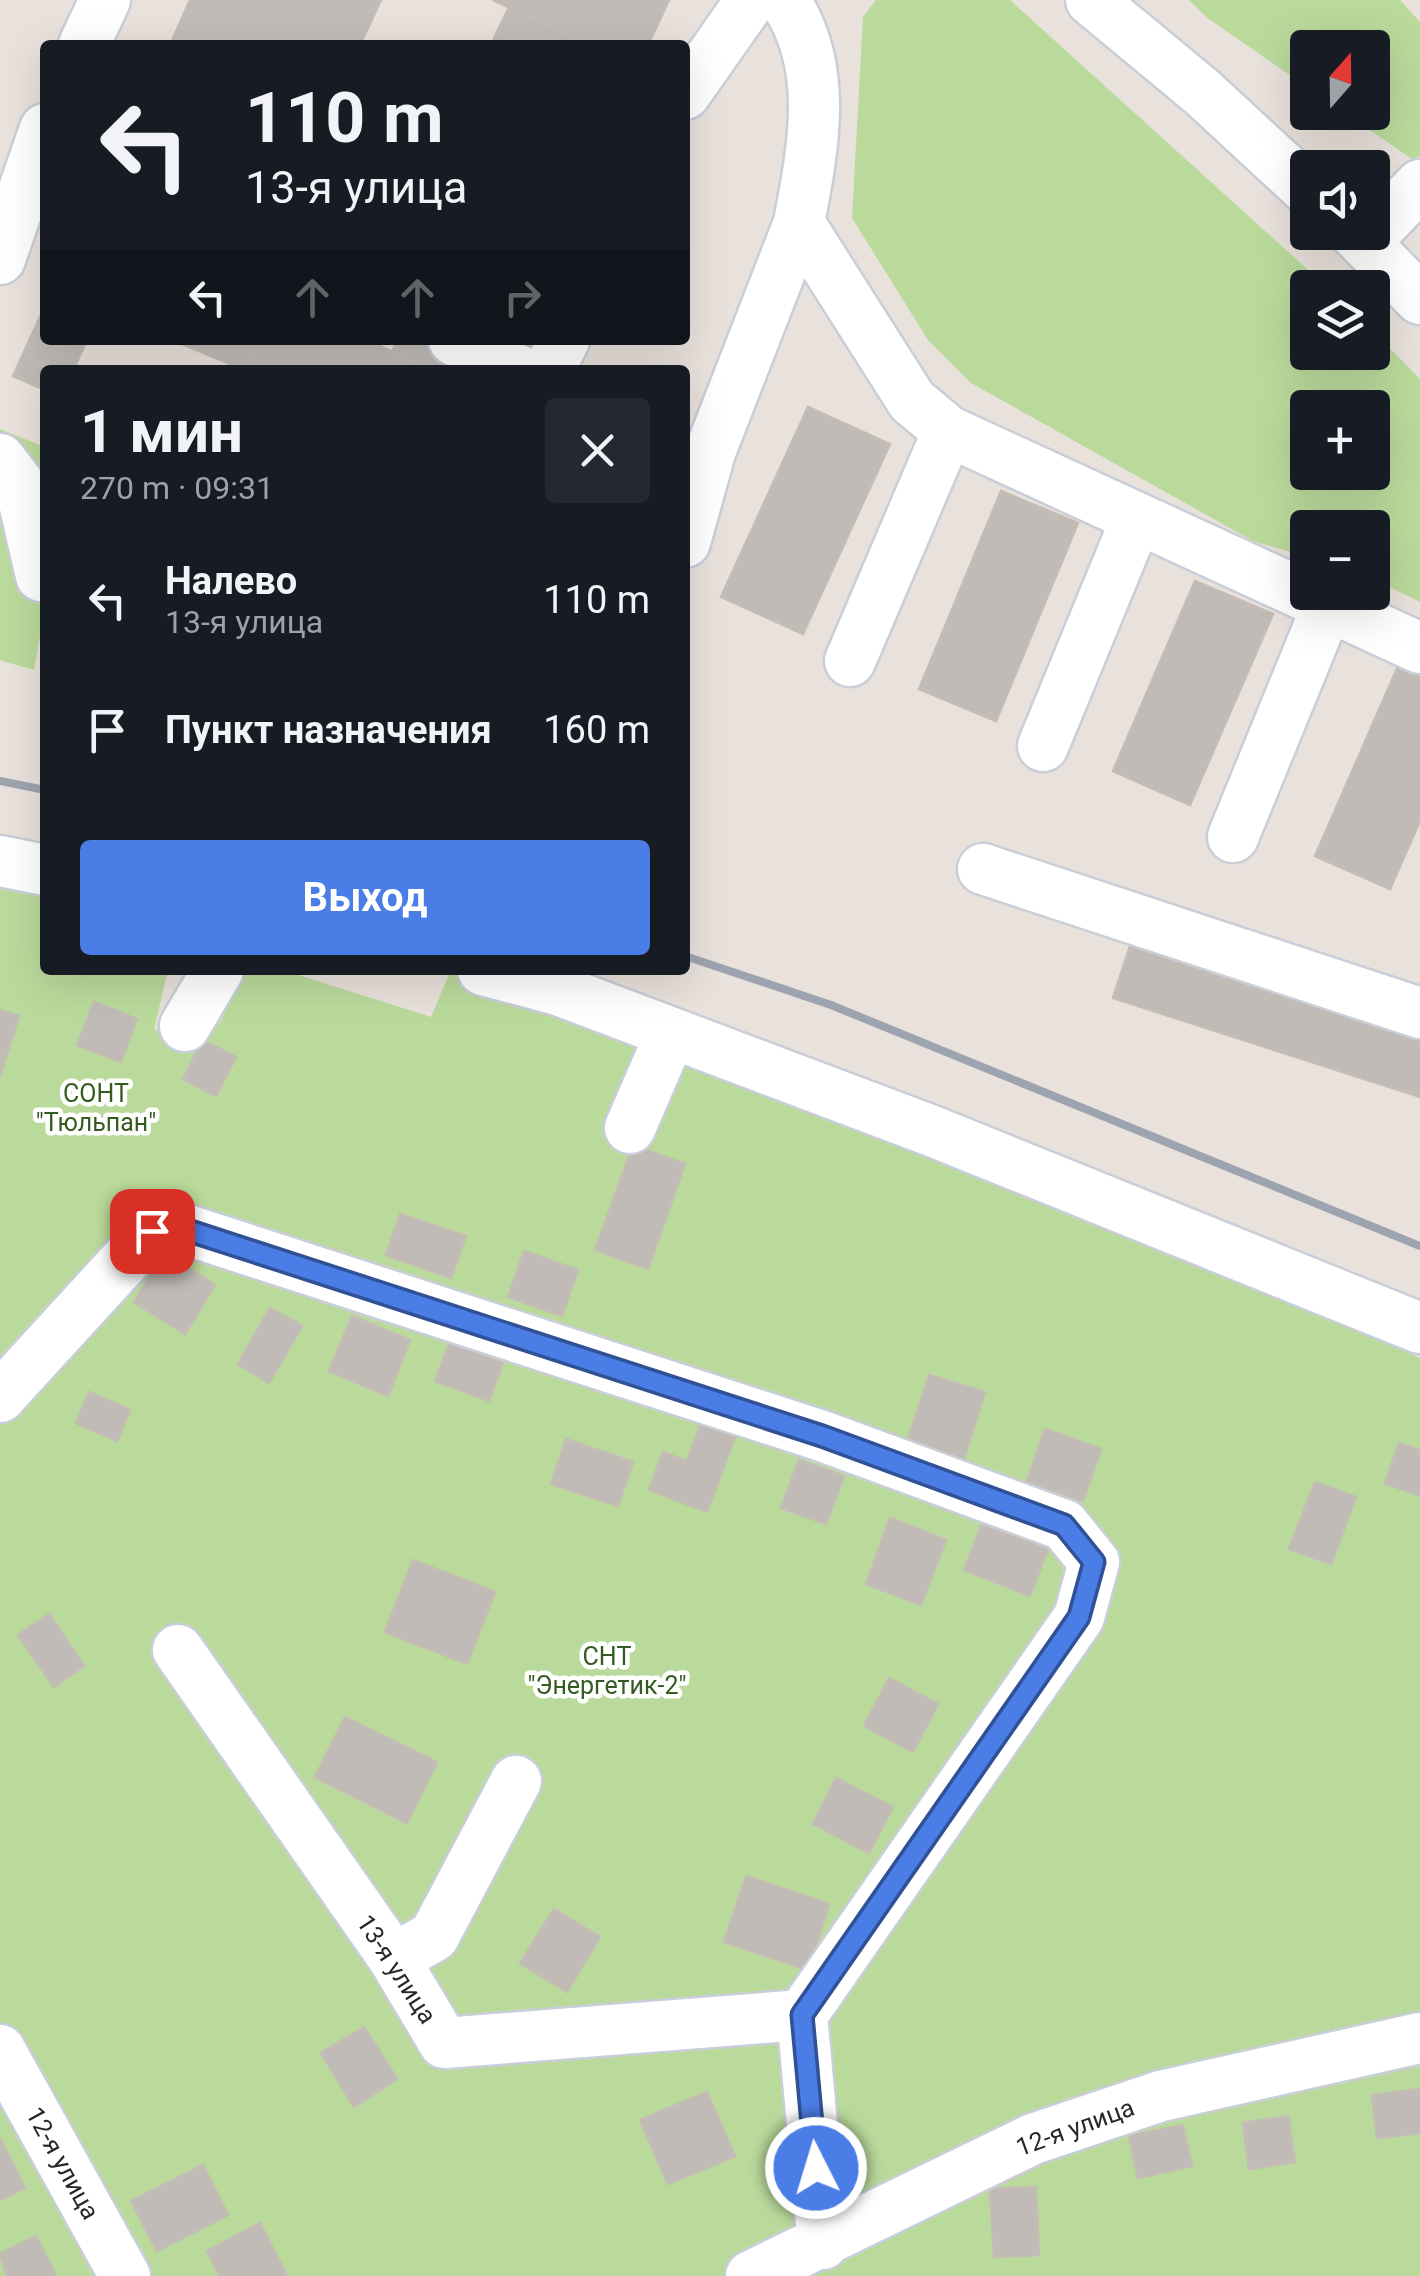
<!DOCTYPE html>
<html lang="ru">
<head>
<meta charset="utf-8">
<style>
	body { margin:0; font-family:Roboto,sans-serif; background:#242831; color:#f1f3f6; height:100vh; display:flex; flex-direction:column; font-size:38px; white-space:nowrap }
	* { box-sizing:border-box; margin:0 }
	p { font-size:32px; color:#9ea1a6 }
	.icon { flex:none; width:55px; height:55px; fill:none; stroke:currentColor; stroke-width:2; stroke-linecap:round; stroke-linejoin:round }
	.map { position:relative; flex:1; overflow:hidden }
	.drawer { position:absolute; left:40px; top:365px; width:650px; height:610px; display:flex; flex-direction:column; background:#171b24; border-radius:10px; box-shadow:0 10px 40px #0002 }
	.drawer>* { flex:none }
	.guide { position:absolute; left:40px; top:40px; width:650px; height:305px; border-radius:10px; box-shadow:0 10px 40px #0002; background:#171b24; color:#f1f3f6; overflow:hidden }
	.needle { width:65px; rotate:20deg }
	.buttons { position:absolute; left:1290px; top:30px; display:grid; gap:20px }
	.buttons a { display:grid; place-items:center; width:100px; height:100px; border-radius:10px; background:#171b24; box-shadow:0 10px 40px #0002; font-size:50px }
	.pin { position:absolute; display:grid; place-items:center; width:85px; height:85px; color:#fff; margin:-42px; border-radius:20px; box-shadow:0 5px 15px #0006 }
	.me { position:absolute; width:110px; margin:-55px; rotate:355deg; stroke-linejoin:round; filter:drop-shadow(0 0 8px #0008) }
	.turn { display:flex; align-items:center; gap:35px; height:210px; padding:0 40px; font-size:45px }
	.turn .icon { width:130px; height:130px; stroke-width:2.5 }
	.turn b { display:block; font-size:70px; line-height:85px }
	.lanes { display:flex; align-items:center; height:95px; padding:0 40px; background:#0003; justify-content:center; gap:50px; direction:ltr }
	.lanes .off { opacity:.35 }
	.round { display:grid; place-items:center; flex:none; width:105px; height:105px; border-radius:10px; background:#242831 }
	.summary { display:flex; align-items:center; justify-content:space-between; height:170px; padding:0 40px }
	h1 { font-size:60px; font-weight:700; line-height:75px }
	.primary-button { display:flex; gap:20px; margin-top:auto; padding:20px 40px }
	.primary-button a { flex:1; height:115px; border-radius:10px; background:#4a7de6; color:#fff; font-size:40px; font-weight:700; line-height:115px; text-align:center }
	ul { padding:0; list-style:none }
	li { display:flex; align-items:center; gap:30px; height:130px; padding:0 40px }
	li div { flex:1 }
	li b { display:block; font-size:38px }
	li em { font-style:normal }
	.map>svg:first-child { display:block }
	.green { fill:#bada9c; fill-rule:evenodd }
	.building { fill:#c1bbb7; stroke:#c4bcb5; stroke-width:2.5 }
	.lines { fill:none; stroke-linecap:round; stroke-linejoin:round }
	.minor-casing { stroke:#c9ced8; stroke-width:55 }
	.minor { stroke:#fff; stroke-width:50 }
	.rail { stroke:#9ea3b0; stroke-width:8 }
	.route-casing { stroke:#305196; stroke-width:25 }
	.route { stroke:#4a7de6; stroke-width:18 }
	.labels { text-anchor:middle; stroke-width:9; stroke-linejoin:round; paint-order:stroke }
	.park-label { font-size:25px; fill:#355c20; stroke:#fff }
	.street-label { font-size:25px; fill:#282828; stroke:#fff }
</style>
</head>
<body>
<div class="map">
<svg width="1420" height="2276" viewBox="0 0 1420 2276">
	<rect width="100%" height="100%" fill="#e9e1db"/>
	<g class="green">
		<path d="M876,0H1010L1327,287L1308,288V352H1372L1373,331L1420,379V602L1373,579L1372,528H1308L1307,557L1253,541L971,383L928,340L852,218L863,17ZM1308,408H1372V472H1308Z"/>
		<path d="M1189,0H1400L1420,22V156L1412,159L1345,113L1372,112V48H1308L1307,87L1206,17Z"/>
		<path d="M0,429L45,447V608L34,670L0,660Z"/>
		<path d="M0,886L45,892V970H168L154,1030L220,1023L244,970H283L431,1017L450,972L654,1036L1146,1236L1420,1358V2276H0Z"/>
	</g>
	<g class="building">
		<path d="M190,0H381L360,45H170Z"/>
		<path d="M493,0H669L648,45H590Z"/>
		<path d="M509,7L590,45H491Z"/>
		<path d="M45,306V340H87L73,370H45V390L13,376Z"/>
		<path d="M173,340H258L244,370Z"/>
		<path d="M258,340H367L431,370H244Z"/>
		<path d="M397,340H432L471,370H431L392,352Z"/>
		<path d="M808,407L890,444L803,634L721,597Z"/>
		<path d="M1001,491L1078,523L996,721L919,689Z"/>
		<path d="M1195,581L1273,614L1190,805L1113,771Z"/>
		<path d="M1399,664L1420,673V821L1390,889L1315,856Z"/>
		<path d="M1130,946L1420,1039V1097L1113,998Z"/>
		<path d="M94,1002L137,1019L121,1062L77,1045Z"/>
		<path d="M0,1010L19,1016L0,1077Z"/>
		<path d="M203,1040L236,1057L216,1096L183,1079Z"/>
		<path d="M633,1145L685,1164L648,1269L595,1250Z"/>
		<path d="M400,1214L466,1236L451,1278L386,1255Z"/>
		<path d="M524,1251L578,1270L562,1316L508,1297Z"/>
		<path d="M165,1253L215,1285L185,1334L134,1302Z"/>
		<path d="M270,1308L302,1326L269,1383L238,1364Z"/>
		<path d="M352,1316L410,1340L388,1396L329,1371Z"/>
		<path d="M450,1342L503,1363L489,1401L435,1381Z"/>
		<path d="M929,1375L985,1392L963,1462L907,1443Z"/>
		<path d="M89,1392L130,1410L117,1441L76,1423Z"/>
		<path d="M701,1424L735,1437L707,1512L649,1490L663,1452L687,1461Z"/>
		<path d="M1045,1429L1101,1449L1083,1501L1027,1481Z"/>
		<path d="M566,1439L633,1462L618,1506L551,1484Z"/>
		<path d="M1399,1443L1420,1450V1496L1385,1483Z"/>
		<path d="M799,1460L844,1476L826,1524L781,1508Z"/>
		<path d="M1315,1482L1356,1497L1331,1564L1289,1549Z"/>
		<path d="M890,1518L946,1540L921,1605L866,1584Z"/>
		<path d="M982,1524L1048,1549L1030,1596L964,1570Z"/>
		<path d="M413,1560L495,1592L467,1664L385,1632Z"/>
		<path d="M49,1614L84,1666L54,1687L18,1635Z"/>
		<path d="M889,1678L938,1704L913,1752L864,1726Z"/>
		<path d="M345,1717L437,1762L407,1823L315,1777Z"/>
		<path d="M836,1778L893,1807L869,1853L813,1824Z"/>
		<path d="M746,1876L829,1904L808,1970L724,1942Z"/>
		<path d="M554,1909L600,1937L567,1992L520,1963Z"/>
		<path d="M364,2027L397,2079L354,2107L321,2053Z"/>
		<path d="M1420,2089V2133L1377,2138L1372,2095Z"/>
		<path d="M707,2092L735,2156L668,2184L640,2120Z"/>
		<path d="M1288,2116L1295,2162L1249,2169L1243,2123Z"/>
		<path d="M1183,2125L1192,2166L1138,2178L1129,2136Z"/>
		<path d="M0,2138L25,2188L0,2200Z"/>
		<path d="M203,2165L228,2215L157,2251L131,2201Z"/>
		<path d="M1036,2187L1039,2255L994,2257L990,2189Z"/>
		<path d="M260,2223L287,2276H220L207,2251Z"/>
		<path d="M36,2236L56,2276H7L0,2254Z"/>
	</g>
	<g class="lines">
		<defs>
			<g id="minor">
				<path d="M784,0C830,66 813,149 799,223L912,401L948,431L1420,648"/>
				<path d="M1091,0L1202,92L1308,190"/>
				<path d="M84,45L105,0"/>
				<path d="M685,94L751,0"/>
				<path d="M1354,232L1420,299"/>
				<path d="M1365,242L1420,185"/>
				<path d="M0,259L45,129"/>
				<path d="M454,340L518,370"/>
				<path d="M549,370L564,340"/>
				<path d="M0,459L20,485L41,576"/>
				<path d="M685,542L710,452L799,223"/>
				<path d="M850,661L948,431"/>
				<path d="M1043,746L1136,520"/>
				<path d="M1233,837L1327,607"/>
				<path d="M0,861L45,870"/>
				<path d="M983,869L1420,1013"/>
				<path d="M483,970L558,990L932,1131L1420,1328"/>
				<path d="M185,1026L218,970"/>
				<path d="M630,1128L671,1033"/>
				<path d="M0,1397L152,1231L187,1230L822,1436L1064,1525L1094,1562L1079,1617L802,2015"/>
				<path d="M178,1650L394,1959L444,2043L802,2015L823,2244"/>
				<path d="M394,1959L434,1936L516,1781"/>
				<path d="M0,2050L125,2276"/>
				<path d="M751,2276L1033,2139L1161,2096L1420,2038"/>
			</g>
		</defs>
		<use href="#minor" class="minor-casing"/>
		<use href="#minor" class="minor"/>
		<g class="rail">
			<path d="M0,781L45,790"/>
			<path d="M685,956L831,1005L1420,1246"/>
		</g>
	</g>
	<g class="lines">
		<defs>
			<path id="route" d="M152,1231L187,1230L822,1436L1064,1525L1094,1562L1079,1617L802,2015L816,2168"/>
		</defs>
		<use href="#route" class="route-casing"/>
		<use href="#route" class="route"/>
	</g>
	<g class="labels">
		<g class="park-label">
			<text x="96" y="1102">СОНТ<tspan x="96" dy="29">"Тюльпан"</tspan></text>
			<text x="607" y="1665">СHТ<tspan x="607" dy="29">"Энергетик-2"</tspan></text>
		</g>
		<g class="street-label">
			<text transform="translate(397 1969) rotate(57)" y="9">13-я улица</text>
			<text transform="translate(1075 2127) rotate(-20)" y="9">12-я улица</text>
			<text transform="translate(63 2163) rotate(61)" y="9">12-я улица</text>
		</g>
	</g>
</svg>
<div class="buttons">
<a><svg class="needle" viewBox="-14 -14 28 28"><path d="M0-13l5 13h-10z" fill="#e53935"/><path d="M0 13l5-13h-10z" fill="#9ea1a6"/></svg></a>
<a><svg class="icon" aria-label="sound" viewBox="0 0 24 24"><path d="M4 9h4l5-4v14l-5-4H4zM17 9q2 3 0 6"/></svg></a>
<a><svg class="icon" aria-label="layers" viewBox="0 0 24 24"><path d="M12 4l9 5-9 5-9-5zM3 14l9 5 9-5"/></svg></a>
<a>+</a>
<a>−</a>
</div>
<div class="pin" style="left:152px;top:1231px;background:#d93025"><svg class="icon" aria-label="arrive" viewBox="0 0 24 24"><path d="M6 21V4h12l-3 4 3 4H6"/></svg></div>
<svg class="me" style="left:816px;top:2168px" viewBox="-20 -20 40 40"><circle r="17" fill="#4a7de6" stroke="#fff" stroke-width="3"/><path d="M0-11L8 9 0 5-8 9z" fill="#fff"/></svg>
<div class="guide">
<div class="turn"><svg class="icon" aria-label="left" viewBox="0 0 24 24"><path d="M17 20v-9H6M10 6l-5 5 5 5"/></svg><div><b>110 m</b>13-я улица</div></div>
<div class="lanes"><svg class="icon" aria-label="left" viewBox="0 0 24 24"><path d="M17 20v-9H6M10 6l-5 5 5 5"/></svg><svg class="icon off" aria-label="ahead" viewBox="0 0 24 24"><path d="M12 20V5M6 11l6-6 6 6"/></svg><svg class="icon off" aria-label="ahead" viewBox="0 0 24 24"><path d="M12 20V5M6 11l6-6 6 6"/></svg><svg class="icon off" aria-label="right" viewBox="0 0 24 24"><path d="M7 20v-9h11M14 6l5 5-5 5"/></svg></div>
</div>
<section class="drawer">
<div class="summary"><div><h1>1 мин</h1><p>270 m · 09:31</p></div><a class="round"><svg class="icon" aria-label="close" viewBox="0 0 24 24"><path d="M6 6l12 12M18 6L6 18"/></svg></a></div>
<ul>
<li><svg class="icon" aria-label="left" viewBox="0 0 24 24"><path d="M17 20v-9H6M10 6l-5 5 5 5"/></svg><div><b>Налево</b><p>13-я улица</p></div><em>110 m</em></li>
<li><svg class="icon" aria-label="arrive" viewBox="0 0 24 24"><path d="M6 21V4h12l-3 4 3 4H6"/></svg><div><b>Пункт назначения</b></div><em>160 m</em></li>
</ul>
<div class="primary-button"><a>Выход</a></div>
</section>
</div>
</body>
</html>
